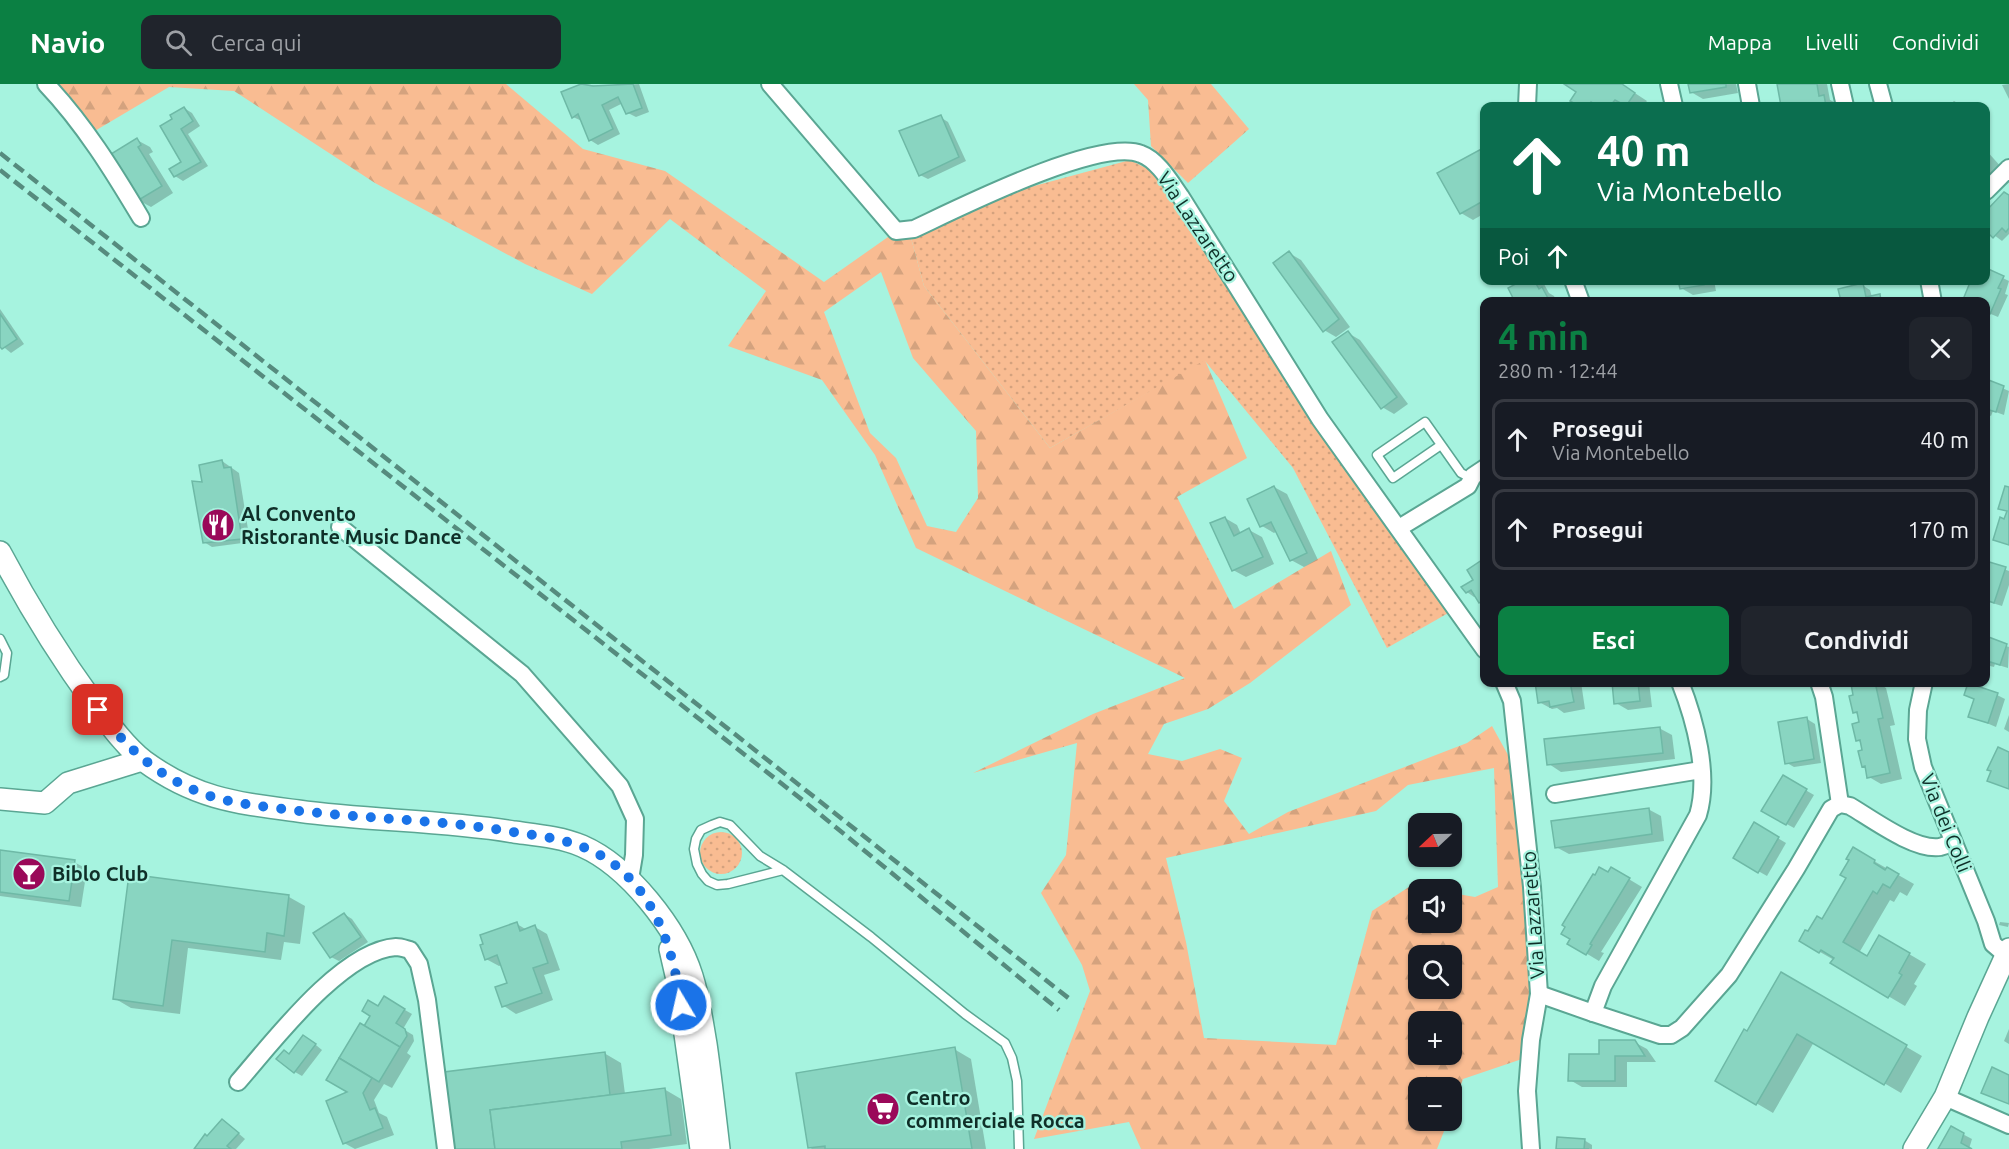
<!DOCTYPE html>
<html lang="it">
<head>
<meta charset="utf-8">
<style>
	body { margin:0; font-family:Ubuntu,sans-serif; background:#20242c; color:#f1f3f6; height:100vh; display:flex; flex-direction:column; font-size:22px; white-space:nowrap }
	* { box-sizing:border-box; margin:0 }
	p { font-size:20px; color:#9ea1a6 }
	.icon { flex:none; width:33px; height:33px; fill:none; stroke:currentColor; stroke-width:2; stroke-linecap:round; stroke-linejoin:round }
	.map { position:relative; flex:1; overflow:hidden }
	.sheet { position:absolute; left:1480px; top:213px; width:510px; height:390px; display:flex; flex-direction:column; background:#171b24; border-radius:12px; box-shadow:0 2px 4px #0004 }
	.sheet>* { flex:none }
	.guide { position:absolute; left:1480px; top:18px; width:510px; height:183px; border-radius:12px; box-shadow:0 2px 4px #0004; background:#0b6e4f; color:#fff; overflow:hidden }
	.needle { width:39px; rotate:248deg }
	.tools { position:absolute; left:1408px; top:729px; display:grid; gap:12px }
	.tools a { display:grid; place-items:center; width:54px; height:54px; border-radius:12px; background:#171b24; box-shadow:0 2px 4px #0004; font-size:30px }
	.pin { position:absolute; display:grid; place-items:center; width:51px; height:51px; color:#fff; margin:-26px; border-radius:12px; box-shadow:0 3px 9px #0006 }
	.me { position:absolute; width:66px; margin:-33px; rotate:351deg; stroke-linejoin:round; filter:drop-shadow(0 0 4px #0008) }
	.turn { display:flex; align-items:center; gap:21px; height:126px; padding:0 18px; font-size:27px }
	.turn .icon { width:78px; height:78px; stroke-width:2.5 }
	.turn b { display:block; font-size:42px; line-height:51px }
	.then { display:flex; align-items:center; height:57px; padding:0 18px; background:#0003; gap:12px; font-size:22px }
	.round { display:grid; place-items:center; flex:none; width:63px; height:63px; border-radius:12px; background:#20242c }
	.headline { display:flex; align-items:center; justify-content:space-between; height:102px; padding:0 18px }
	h1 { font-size:36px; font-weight:600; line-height:45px; color:#0b8043 }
	.button { display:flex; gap:12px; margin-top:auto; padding:12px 18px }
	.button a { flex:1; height:69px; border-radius:12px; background:#0b8043; color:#fff; font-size:24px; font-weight:600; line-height:69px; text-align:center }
	.button a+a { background:#20242c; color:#f1f3f6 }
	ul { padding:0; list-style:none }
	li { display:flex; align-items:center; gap:18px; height:81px; margin:0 12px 9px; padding:0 6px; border:3px solid #363941; border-radius:12px }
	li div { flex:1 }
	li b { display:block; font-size:22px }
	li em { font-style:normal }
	header { display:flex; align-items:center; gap:36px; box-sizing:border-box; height:84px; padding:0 30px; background:#0b8043; color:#fff }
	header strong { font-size:28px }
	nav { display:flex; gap:33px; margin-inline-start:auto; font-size:21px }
	.search { width:420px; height:54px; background:#20242c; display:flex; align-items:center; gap:15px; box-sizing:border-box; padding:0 21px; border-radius:12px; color:#9ea1a6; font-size:22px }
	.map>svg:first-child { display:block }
	.grass { fill:url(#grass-dots) }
	.forest { fill:url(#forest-firs); fill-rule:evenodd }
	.shadow { fill:#0003 }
	.building { fill:#89d5c1; stroke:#6eb9a6; stroke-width:1.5 }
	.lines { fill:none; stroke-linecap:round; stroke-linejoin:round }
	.service-casing { stroke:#5aa693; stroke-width:11 }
	.minor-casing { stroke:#5aa693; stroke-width:20 }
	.tertiary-casing { stroke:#5aa693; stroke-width:24 }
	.service { stroke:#fff; stroke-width:8 }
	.minor { stroke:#fff; stroke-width:16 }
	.tertiary { stroke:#fff; stroke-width:21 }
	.rail { stroke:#568b7e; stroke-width:4.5; stroke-dasharray:12 6; stroke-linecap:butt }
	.route { stroke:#1a73e8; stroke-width:10; stroke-dasharray:0 18 }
	.labels { text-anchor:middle; stroke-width:4.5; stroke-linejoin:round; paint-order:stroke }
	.street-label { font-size:20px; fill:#0f2f28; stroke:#a6f3df }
	.poi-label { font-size:20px; font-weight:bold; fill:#0f2f28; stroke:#a6f3df; text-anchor:start }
</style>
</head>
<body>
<header>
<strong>Navio</strong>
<div class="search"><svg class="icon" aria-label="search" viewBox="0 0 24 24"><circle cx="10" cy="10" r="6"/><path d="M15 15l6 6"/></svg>Cerca qui</div>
<nav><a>Mappa</a><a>Livelli</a><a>Condividi</a></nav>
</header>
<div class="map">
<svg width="2009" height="1065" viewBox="0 0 2009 1065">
	<defs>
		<pattern id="grass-dots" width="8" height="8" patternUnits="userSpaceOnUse" patternTransform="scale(1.5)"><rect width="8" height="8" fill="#f9bc92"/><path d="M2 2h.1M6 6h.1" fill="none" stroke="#d4a27e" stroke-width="1.8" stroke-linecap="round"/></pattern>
		<pattern id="forest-firs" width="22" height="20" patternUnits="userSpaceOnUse" patternTransform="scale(1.5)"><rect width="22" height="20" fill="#f9bc92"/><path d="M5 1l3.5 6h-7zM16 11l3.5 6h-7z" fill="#d4a27e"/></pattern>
	</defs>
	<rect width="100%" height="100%" fill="#a6f3df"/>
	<g class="grass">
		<path d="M1130,76L1150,86L1181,113L1450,528L1387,564L1293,384L1205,277L1050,364L924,202L911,154L1023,105Z"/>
		<circle cx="721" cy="769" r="21"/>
	</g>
	<g class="forest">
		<path d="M44,0H506L583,65L665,87L824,198L888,153L911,154L924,202L1050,364L1205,276L1247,374L1177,413L1234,525L1331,467L1351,521L1250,599L1208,625L1164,640L1148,670L1182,677L1220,665L1242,674L1224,717L1249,750L1288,728L1467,659L1492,642L1513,680L1530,899L1522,975L1463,995L1452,1026V1004H1419V1036L1448,1037L1437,1065H1141L1129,1038L1034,1055L1090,907L1082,881L1041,809L1066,771L1077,659L973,689L1093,630L1185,594L916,464L875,371L822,296L728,262L766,207L670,135L592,210L525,180L375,99L234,7L169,3L88,51ZM881,188L913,274L976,347L978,414L956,448L927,442L896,374L870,349L824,228ZM1494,684L1498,803L1475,813L1452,809V838H1419V806L1436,805L1412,801L1372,827L1336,961L1204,954L1186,858L1166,774L1376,727L1408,701ZM1419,872H1452V904H1419ZM1419,938H1452V970H1419Z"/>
		<path d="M1134,0H1211L1249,45L1188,99L1151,62L1148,16Z"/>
	</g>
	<g class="shadow">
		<path d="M585,0L597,2L639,0L649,28L636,33L628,29L623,19L609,26L620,50L598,61L590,56L582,37L573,33L563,9Z"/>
		<path d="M1567,0H1621L1647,17L1643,22H1582L1572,16L1578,7Z"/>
		<path d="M1690,0H1736L1738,9L1703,15L1691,8Z"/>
		<path d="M1779,0H1827L1830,16L1836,19V22H1783Z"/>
		<path d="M2009,0V15L2002,1Z"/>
		<path d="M1954,17L1963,22H1948Z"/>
		<path d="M184,24L192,29L200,42L188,50L208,82L183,97L175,92L171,86L183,79L174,35Z"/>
		<path d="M940,33L948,38L966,77L928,95L920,91Z"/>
		<path d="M137,56L150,63L153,68L149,70L173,109L151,123L138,116Z"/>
		<path d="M1485,65V129L1473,136L1461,129Z"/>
		<path d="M1986,66L2002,84L1991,94L1986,90Z"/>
		<path d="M2009,113V150L2002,157L1986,145V129Z"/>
		<path d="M1289,169L1301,176L1350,243L1336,253L1324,246Z"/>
		<path d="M1986,186L2009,197L2005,210L2008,211L1998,233L1986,228Z"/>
		<path d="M1526,196H1537L1544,200L1549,209L1554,212L1557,218H1517Z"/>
		<path d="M1680,196H1714L1716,207L1693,211L1681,204Z"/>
		<path d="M1862,201L1870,206L1872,213L1879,212L1888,218H1843Z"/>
		<path d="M0,225L24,260L11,269L0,260Z"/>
		<path d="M1348,249L1360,256L1408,320L1394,330L1382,323Z"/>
		<path d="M1986,297L2009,307L2004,331L1993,327L1991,332L1986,330Z"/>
		<path d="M222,377L239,389L250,458L212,463L204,458V399Z"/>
		<path d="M1274,403L1287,410L1318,476L1304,483L1291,476L1277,447L1274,449L1262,442Z"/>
		<path d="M1225,434L1237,441L1241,450L1249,446L1262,453L1274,480L1246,493L1233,486Z"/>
		<path d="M1485,476V521L1480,518L1476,512L1474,513L1467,508Z"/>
		<path d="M1986,478L2009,487V501L2002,522L1986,517Z"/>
		<path d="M1986,555L2009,563L2008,584L1995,580L1994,583L1986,581Z"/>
		<path d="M1536,598H1581L1585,625L1564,629L1557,624L1552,625L1539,618Z"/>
		<path d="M1613,598H1649L1652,623L1628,626L1616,619Z"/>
		<path d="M1866,598H1877L1886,604L1895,641L1890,642L1902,695L1881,700L1869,693L1867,684L1863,682L1864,667L1862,659L1857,656L1861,639L1859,631L1854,628Z"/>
		<path d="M1966,611H1997L2005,615L1996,643L1970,632L1975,616Z"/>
		<path d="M2009,631V648L2004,645Z"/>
		<path d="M1807,635L1815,640L1821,679L1794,683L1787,679Z"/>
		<path d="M1659,644L1672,651L1675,675L1561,688L1549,680Z"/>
		<path d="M1783,693L1814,711L1794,744L1763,727Z"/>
		<path d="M1648,725L1661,732L1664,757L1569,770L1556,763Z"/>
		<path d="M1754,740L1786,759L1767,792L1735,774Z"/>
		<path d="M1853,765L1914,800L1907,812L1900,808L1894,818L1890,816L1859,869L1867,874L1880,853L1926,880L1914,900L1917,902L1905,922L1832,879L1834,876L1801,857L1823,836L1848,794Z"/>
		<path d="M0,767L74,778L87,785L81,823L0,812Z"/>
		<path d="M1612,785L1642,803L1601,868L1604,869L1599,877L1569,859Z"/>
		<path d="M130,792L289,813L305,822L300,860L284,858L281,876L188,864L180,930L131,924L114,914Z"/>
		<path d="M344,830L352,835L368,858L339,877L331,873Z"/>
		<path d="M2000,838L2009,839L2008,843L1999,841Z"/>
		<path d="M517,840L527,846L535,843L547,850L560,886L544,891L553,916L516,930L504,922L509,900L502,881L499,882L486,875L485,861Z"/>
		<path d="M1781,890L1922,972L1901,1009L1814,958L1773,1029L1717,996L1748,949Z"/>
		<path d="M384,914L412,930L403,945L413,951L414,957L407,969L411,972L392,1004L384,1000L374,1016L379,1029L387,1033L394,1051L355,1065L344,1059L350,1008L328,995L360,941L364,944Z"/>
		<path d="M2009,945V960L2004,957Z"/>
		<path d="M311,957L322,966L302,992L295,988L289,971Z"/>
		<path d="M1634,958L1647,965L1656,978H1627V1003H1582L1570,996L1601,971Z"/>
		<path d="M954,965L971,975L986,1065H812L809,1063Z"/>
		<path d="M604,969L621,979L625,1010L664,1005L681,1015L687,1060L649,1065H455Z"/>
		<path d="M223,1036L245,1055L236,1065H196Z"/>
		<path d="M1951,1044L1972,1055L1969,1065H1940Z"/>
		<path d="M1584,1056L1592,1061V1065H1557Z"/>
	</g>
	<g class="building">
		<path d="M581,0L593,2L633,0L642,24L626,30L618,13L602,21L613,45L589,57L578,30L572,34L561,8Z"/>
		<path d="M1564,0H1622L1635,9L1626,22L1615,16L1610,22H1598L1591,18L1588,22H1579L1570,17L1576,8Z"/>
		<path d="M1688,0H1726V3L1690,9Z"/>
		<path d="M1777,0H1817L1819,12L1824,11L1826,22H1781Z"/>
		<path d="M184,23L193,37L181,45L201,78L174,93L169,85L181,78L160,42L172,35L170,31Z"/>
		<path d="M941,31L959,73L919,92L899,47Z"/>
		<path d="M137,54L141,61L138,63L162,102L137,117L111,70Z"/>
		<path d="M1485,63V116L1460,130L1437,89Z"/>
		<path d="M2004,108L2009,111V144L2006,148L2002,144L1993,154L1986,147V127Z"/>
		<path d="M1289,167L1339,235L1323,248L1273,179Z"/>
		<path d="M1986,184L2004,192L1998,204L2001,205L1990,230L1986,228V218H1962L1971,196H1986Z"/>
		<path d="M1523,196H1534L1539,205L1542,203L1550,218H1515L1508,204Z"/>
		<path d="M1678,196H1703L1704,201L1680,205Z"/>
		<path d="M1863,199L1866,213L1880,210L1881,218H1839L1841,217L1838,205Z"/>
		<path d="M0,230L17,255L2,265L0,263Z"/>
		<path d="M1348,247L1397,313L1381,325L1332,258Z"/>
		<path d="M1986,295L2004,302L1996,328L1986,325Z"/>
		<path d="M222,376L224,384L231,383L242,455L203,459L192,397L202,398L199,381Z"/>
		<path d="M1274,402L1307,469L1290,477L1271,438L1260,443L1247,415Z"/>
		<path d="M2005,402L2009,403V461L1993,456L2000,433L2004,435L2007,427L1998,425Z"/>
		<path d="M1225,433L1234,452L1249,444L1263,473L1232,487L1210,439Z"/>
		<path d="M1485,474V515L1479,519L1471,506L1466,509L1461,503L1473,496L1467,486Z"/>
		<path d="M1986,477L2006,483L1994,519L1986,516Z"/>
		<path d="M1986,552L2007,560L2000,581L1987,577L1986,579Z"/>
		<path d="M1535,598H1570L1574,618L1550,623L1549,617L1538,619Z"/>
		<path d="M1612,598H1638L1640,617L1614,620Z"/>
		<path d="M1859,598H1875L1883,634L1878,635L1890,689L1867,694L1865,682L1862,683L1858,667L1862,666L1860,656L1856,657L1852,640L1859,638L1857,628L1853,629L1849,612L1853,611L1851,600Z"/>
		<path d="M1968,599L1998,609L1988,639L1968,633L1974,615L1964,611Z"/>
		<path d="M1807,633L1814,675L1785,680L1778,638Z"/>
		<path d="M1660,643L1663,669L1547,681L1544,655Z"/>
		<path d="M1998,663L2009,668V705L1987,697L1991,687L1987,686Z"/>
		<path d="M1783,691L1807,705L1786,741L1761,727Z"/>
		<path d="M1649,724L1652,750L1555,764L1551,737Z"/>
		<path d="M1754,738L1779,753L1758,789L1733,774Z"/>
		<path d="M1853,763L1875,776L1874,779L1885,786L1887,783L1899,790L1890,804L1883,800L1877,810L1873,807L1843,858L1867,872L1879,851L1910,869L1899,889L1902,891L1888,914L1830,879L1834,874L1821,866L1819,869L1799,857L1805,846L1808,847L1817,832L1822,835L1846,794L1840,791L1849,776L1846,775Z"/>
		<path d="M0,766L75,776L69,817L0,808Z"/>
		<path d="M1599,783L1608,788L1611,783L1630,794L1590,860L1592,861L1586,871L1567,860L1570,855L1561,850L1565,843L1562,841L1593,790L1595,791Z"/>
		<path d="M129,790L289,811L284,852L267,849L265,868L172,856L163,922L113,915Z"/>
		<path d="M344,829L361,853L330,874L313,849Z"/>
		<path d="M517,838L520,847L535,841L548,879L533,884L542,909L502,923L495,903L507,899L497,871L485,876L480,861L483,860L480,851Z"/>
		<path d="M1781,888L1907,961L1884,1001L1797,950L1756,1021L1715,997L1744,945L1747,947Z"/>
		<path d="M384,912L405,925L396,939L405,945L407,952L400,963L364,942L370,932L362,927L368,916L378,922Z"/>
		<path d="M360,939L400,963L379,998L339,974Z"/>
		<path d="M303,951L316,960L294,989L276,975L284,966L289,970Z"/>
		<path d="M1599,956H1635L1645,972H1615V997H1568L1569,970H1599Z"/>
		<path d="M955,963L972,1065H825V1062L808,1064L796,989Z"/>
		<path d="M605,968L610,1011L490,1026L495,1065H454L444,988Z"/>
		<path d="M339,974L372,994L363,1009L370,1026L375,1024L383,1044L343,1060L326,1017L347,1008L326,996Z"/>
		<path d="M1992,983L2009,991V1020L1981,1009Z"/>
		<path d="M665,1004L671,1051L621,1058L622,1065H495L490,1026Z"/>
		<path d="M222,1035L239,1049L227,1062L231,1065H194L205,1050L207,1052Z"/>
		<path d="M1951,1042L1964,1049L1961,1059L1972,1065H1938Z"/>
		<path d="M1557,1053L1585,1055L1584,1065H1589H1556Z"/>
	</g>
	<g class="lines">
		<defs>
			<g id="service">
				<path d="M1441,361L1393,394L1377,371L1425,338L1461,389L1467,392H1473"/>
				<path d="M0,555L7,569L4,591L0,593"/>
				<path d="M783,786L728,800L717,801L708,797L702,790L697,780L694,765L696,755L701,746L712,741L720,738L730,741L760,772L783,786L871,853L965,930L1005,959L1012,974L1017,997L1019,1065"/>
			</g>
			<g id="minor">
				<path d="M46,0C84,40 113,87 141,134"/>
				<path d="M770,0L896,147L914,145C957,125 1099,53 1141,70C1158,76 1171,99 1181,113L1320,335L1485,566"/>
				<path d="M1669,0L1674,22"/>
				<path d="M1747,0L1751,22"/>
				<path d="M1840,0L1845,22"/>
				<path d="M1878,0L1884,22"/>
				<path d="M1527,22L1528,0"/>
				<path d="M1986,107L2009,84"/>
				<path d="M1573,196L1581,218"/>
				<path d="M1929,196L1933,218"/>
				<path d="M340,443L522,590L620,702L635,735L634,771L630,795"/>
				<path d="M1399,444L1468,402L1473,392L1485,384"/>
				<path d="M1504,598L1512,617L1532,803L1539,910L1531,956L1527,1007L1531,1065"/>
				<path d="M1680,598C1695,636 1710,691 1698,731L1603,902L1593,929L1660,951H1671L1682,944L1729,891L1796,785L1831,725L1840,720L1850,722C1872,735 1915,767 1940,763C1944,762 1949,760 1953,758"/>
				<path d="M1819,598L1824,613L1840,720"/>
				<path d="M1924,598L1918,626L1917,655L1923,683L1986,837L1993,860L2006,871"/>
				<path d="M1555,710L1701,686"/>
				<path d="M1539,910L1593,929"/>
				<path d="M238,998C272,959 342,866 396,863C401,863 406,865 410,866L419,880L427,916L446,1065"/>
				<path d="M1945,1013L2009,1041"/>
			</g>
			<g id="tertiary">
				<path d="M0,468C28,521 60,573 95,621C109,640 125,662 144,677C196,715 237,719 298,727C370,737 443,736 514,748C536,751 561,753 582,762C628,782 677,844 692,892C699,914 702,937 706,960C711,995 715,1030 719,1065"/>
				<path d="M0,715L45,719L68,699L142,676"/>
				<path d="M670,865L678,900L701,1065"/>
				<path d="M1914,1065L1945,1013L1978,933L2009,865"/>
			</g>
		</defs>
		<use href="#service" class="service-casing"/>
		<use href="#minor" class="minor-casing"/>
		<use href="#tertiary" class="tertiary-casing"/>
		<use href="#service" class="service"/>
		<use href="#minor" class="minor"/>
		<use href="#tertiary" class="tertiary"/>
		<g class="rail">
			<path d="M0,69L1071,916"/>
			<path d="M0,86L805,718L1059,926"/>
		</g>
	</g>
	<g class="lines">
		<path class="route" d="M98,626C124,661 157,692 199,708C226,719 254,721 283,725C360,735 437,735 513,748C549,753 586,758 615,781C658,815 674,870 681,921"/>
	</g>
	<defs>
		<symbol id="restaurant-disc" viewBox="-11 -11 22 22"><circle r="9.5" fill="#9a0959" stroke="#a6f3df"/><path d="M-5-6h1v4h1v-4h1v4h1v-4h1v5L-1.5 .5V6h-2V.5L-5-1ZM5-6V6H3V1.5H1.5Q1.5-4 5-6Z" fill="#fff"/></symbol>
		<symbol id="bar-disc" viewBox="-11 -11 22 22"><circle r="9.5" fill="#9a0959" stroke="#a6f3df"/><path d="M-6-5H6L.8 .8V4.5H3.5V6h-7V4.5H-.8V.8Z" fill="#fff"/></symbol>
		<symbol id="supermarket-disc" viewBox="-11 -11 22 22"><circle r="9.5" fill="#9a0959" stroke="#a6f3df"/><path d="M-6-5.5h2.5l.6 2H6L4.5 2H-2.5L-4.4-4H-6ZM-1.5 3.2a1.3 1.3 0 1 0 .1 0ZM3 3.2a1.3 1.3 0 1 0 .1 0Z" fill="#fff"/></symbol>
	</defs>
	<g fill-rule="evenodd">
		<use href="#restaurant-disc" x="199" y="422" width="38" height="38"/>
		<use href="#bar-disc" x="10" y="771" width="38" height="38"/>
		<use href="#supermarket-disc" x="864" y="1006" width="38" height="38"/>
	</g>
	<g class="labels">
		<g class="street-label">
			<text transform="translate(1198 143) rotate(56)" y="7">Via Lazzaretto</text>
			<text transform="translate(1946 739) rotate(68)" y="7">Via dei Colli</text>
			<text transform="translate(1533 831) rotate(-94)" y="7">Via Lazzaretto</text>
		</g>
		<g class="poi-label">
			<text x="241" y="437">Al Convento<tspan x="241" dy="23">Ristorante Music Dance</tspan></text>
			<text x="52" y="797">Biblo Club</text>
			<text x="906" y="1021">Centro<tspan x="906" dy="23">commerciale Rocca</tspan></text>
		</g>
	</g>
</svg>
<div class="tools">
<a><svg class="needle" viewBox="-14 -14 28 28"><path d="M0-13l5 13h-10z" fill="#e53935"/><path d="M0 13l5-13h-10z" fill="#9ea1a6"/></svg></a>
<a><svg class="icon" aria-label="sound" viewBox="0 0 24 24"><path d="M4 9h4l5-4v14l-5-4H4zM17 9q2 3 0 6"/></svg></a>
<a><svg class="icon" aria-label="search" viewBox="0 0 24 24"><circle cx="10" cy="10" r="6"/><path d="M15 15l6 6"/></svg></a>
<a>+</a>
<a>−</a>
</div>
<div class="pin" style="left:98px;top:626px;background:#d93025"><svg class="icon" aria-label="arrive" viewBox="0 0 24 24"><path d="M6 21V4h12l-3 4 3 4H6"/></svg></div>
<svg class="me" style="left:681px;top:921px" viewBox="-20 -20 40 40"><circle r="17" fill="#1a73e8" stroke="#fff" stroke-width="3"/><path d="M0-11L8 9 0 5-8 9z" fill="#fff"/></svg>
<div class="guide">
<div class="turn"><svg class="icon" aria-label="ahead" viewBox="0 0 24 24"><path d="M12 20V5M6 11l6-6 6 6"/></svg><div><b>40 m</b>Via Montebello</div></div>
<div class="then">Poi<svg class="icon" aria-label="ahead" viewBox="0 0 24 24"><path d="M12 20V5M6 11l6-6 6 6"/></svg></div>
</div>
<section class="sheet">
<div class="headline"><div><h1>4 min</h1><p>280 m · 12:44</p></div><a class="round"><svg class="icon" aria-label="close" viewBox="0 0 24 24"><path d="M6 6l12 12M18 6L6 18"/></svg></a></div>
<ul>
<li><svg class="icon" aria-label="ahead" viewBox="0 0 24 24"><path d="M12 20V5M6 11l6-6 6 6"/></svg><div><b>Prosegui</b><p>Via Montebello</p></div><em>40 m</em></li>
<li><svg class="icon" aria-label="ahead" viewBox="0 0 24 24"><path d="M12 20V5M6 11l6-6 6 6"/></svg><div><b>Prosegui</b></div><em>170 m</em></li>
</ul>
<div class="button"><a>Esci</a><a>Condividi</a></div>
</section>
</div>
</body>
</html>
